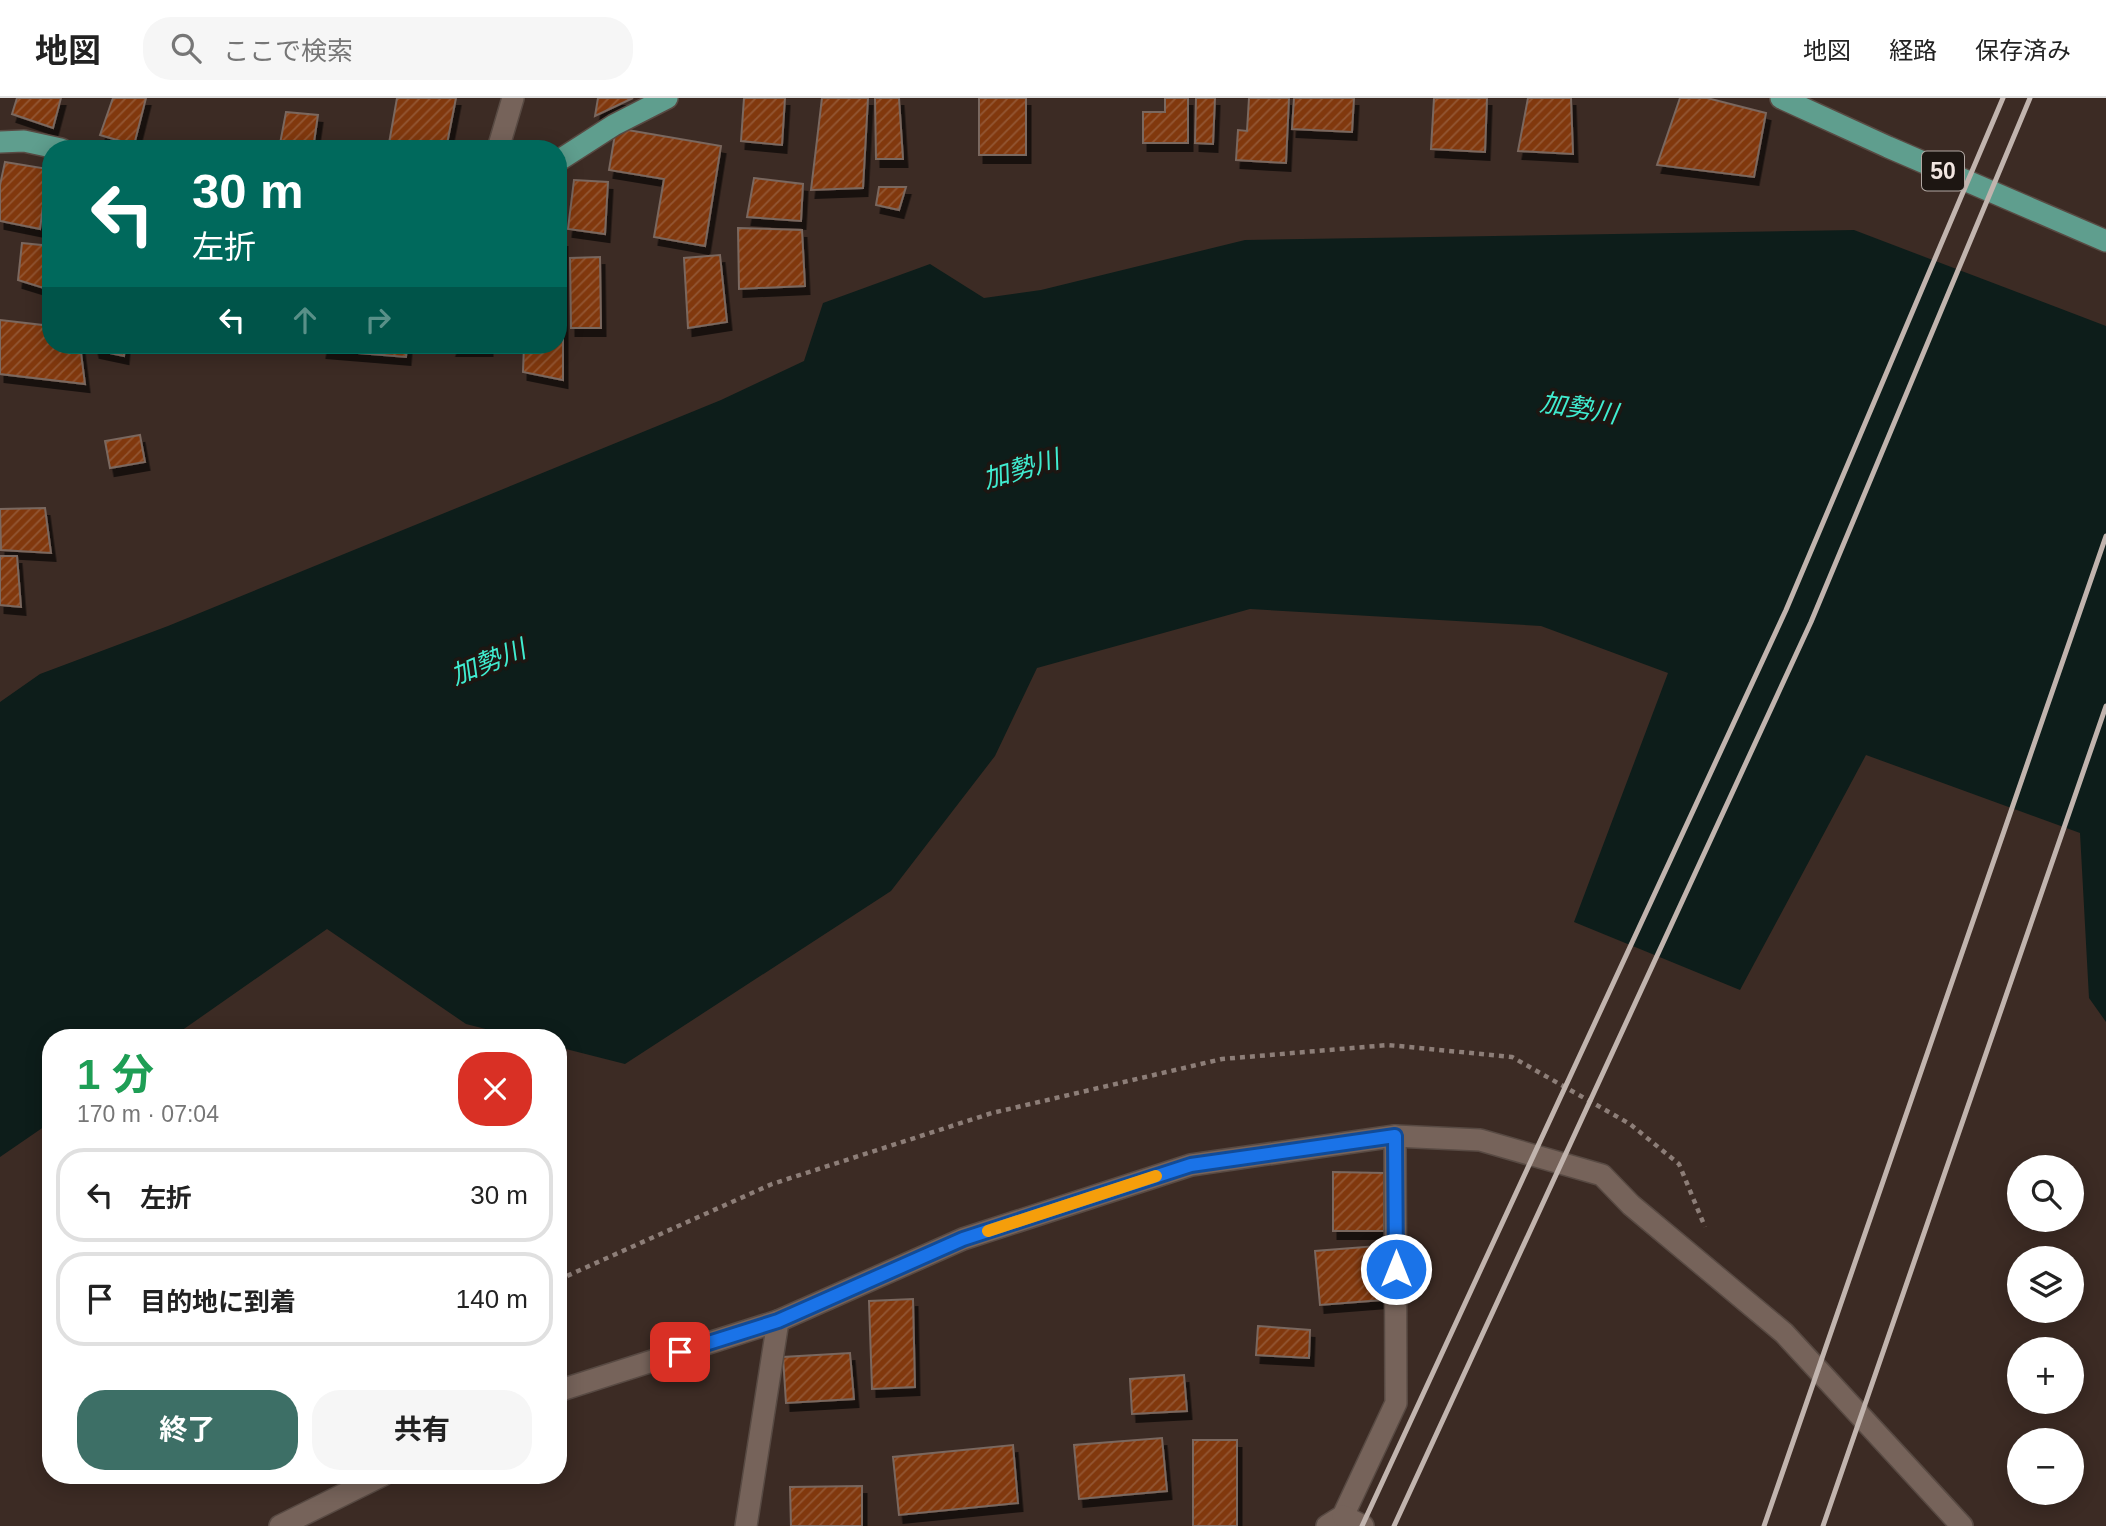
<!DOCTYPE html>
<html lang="ja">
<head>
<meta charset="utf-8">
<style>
	body { margin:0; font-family:Helvetica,"Noto Sans JP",sans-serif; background:#f6f6f6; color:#222; height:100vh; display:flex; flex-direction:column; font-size:26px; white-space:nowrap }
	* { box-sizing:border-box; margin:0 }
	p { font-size:23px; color:#767676 }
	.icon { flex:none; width:38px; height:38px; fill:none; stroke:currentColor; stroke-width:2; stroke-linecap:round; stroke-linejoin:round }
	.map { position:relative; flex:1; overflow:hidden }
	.side { position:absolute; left:42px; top:931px; width:525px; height:455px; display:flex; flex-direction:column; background:#fff; border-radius:28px; box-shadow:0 4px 18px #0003 }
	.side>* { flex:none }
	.guide { position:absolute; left:42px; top:42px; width:525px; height:214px; border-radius:28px; box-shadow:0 4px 18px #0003; background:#00695c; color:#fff; overflow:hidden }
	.controls { position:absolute; left:2007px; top:1057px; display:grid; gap:14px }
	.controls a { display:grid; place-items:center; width:77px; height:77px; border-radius:50%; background:#fff; box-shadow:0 4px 18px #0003; font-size:35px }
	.pin { position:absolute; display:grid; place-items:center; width:60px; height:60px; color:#fff; margin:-30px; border-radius:14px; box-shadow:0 4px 10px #0006 }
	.me { position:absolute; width:77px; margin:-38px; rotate:0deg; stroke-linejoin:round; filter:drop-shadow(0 0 5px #0008) }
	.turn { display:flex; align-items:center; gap:24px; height:147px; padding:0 35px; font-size:32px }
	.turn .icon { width:91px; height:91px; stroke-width:2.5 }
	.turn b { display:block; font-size:49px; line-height:60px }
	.lanes { display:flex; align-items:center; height:66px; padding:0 35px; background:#0003; justify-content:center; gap:35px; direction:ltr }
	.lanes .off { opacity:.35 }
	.round { display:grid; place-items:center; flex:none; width:74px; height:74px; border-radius:28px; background:#f6f6f6 }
	.overview { display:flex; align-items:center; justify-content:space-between; height:119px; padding:0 35px }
	h1 { font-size:42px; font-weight:700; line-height:52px; color:#1e9e55 }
	.primary-button { display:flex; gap:14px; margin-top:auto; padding:14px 35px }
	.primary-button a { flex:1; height:80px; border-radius:28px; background:#3d6f66; color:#fff; font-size:28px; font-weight:700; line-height:80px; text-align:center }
	.primary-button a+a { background:#f6f6f6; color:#222 }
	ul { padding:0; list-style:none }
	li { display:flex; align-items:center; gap:21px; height:94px; margin:0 14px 10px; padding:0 21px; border:4px solid #e0e0e0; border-radius:28px }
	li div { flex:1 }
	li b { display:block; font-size:26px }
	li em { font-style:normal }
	header { display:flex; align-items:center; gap:42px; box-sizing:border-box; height:98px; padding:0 35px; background:#fff; border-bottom:2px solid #e0e0e0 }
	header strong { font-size:33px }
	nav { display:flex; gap:38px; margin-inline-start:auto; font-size:24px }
	.search { width:490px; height:63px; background:#f6f6f6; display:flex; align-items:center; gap:18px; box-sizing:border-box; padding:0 24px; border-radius:28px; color:#767676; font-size:26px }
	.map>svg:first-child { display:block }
	.water { fill:#0d1d1a }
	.building { fill:url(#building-hatch); stroke:#7a675e; stroke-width:2; filter:url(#shadow) }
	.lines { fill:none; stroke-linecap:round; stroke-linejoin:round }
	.minor-casing { stroke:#584a43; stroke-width:24 }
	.major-casing { stroke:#584a43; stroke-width:24 }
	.path { stroke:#8d7e78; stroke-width:4.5; stroke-dasharray:5 5; stroke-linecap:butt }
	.minor { stroke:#76635a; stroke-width:21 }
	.major { stroke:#5f9e8e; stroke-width:21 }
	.rail { stroke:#c1b4ae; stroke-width:5 }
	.route-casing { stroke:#114b97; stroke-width:18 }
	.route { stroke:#1a73e8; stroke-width:12 }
	.slow { stroke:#f59e0b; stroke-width:12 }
	.labels { text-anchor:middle; stroke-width:7; stroke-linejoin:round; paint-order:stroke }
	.shield { fill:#1d1612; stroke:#b2a8a3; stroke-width:2 }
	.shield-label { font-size:23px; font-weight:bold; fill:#f2e6e1 }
	.water-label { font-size:26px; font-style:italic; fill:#40ecd0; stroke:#1d1612 }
</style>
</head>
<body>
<header>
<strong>地図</strong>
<div class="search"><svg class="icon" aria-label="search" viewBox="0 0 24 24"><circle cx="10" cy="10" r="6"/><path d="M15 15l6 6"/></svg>ここで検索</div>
<nav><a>地図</a><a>経路</a><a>保存済み</a></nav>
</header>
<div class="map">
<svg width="2106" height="1428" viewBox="0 0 2106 1428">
	<defs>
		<pattern id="building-hatch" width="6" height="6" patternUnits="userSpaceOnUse" patternTransform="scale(1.75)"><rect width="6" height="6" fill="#813910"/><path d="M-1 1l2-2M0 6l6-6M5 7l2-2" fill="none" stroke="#935632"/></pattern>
		<filter id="shadow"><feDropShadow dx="4.5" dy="8" stdDeviation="0" flood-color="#0009"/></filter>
	</defs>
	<rect width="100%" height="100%" fill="#3c2b24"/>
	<path class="water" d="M1854,132L2106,228V924L2089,900L2080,735L1866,657L1740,892L1574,824L1668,575L1541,528L1250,511L1037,570L995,658L891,793L625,966L558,949V940H521L466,926L327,831L171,940H51V1024L0,1059V604L40,576L168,528L721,302L804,263L823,205L930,166L984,200L1041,192L1245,142Z"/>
	<g class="building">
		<path d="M17,0H61L53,30L12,16Z"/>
		<path d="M113,0H146L134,47L100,37Z"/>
		<path d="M397,0H456L446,51H435L414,44L412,51H388Z"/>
		<path d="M598,0H633L595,18Z"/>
		<path d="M744,0H785L782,47L741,43Z"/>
		<path d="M822,0H868L863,90L811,92Z"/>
		<path d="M875,0H899L903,61H876Z"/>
		<rect x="979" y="0" width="47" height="57"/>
		<path d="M1165,0H1188V45H1143V14H1165Z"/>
		<path d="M1196,0H1215L1213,46L1195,45Z"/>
		<path d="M1249,0H1289L1286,65L1236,62L1238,32L1247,33Z"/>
		<path d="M1294,0H1354L1352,34L1292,31Z"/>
		<path d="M1434,0H1487L1485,54L1431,51Z"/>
		<path d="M1528,0H1571L1573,56L1518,53Z"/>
		<path d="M1680,0H1707L1766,15L1754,79L1657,67Z"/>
		<path d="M286,14L318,17L313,51H279Z"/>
		<path d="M616,30L721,48L705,148L654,139L664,81L609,72Z"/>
		<path d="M5,64L48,71L40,131L0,123V87Z"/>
		<path d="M754,80L803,86L801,123L747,119Z"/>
		<path d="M574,82L608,84L605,136L568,131Z"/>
		<path d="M879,89H906L899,112L876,107Z"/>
		<path d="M738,130L802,132L805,188L739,191Z"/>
		<path d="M558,141H563V282L523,274L524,247H558Z"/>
		<path d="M22,145L51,148L50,192L18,182Z"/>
		<path d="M720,157L727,224L688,230L684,160Z"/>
		<path d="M600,159L601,230H571L570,160Z"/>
		<path d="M0,222L51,228V247H80L85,286L0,276Z"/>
		<path d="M94,247H125L124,258L95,252Z"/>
		<path d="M323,247H407L406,259L322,252Z"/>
		<path d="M453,247H488V250H452Z"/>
		<path d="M140,337L145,364L110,370L105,343Z"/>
		<path d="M45,410L51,455L1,452L0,411Z"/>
		<path d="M0,458H17L21,509L0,507Z"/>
		<path d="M1333,1074L1384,1075V1133H1333Z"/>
		<path d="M1377,1148L1382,1202L1320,1207L1315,1153Z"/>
		<path d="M913,1201L915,1289L872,1291L869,1203Z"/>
		<path d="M1258,1228L1310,1232L1309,1260L1256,1257Z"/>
		<path d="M850,1255L854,1301L786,1305L783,1259Z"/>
		<path d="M1184,1277L1187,1313L1132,1316L1130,1281Z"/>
		<path d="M1162,1340L1167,1393L1079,1401L1074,1347Z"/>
		<rect x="1193" y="1342" width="44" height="86"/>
		<path d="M1013,1347L1018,1405L899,1417L893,1359Z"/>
		<path d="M862,1388V1428H791L790,1389Z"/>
	</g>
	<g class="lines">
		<defs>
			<g id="minor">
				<path d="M498,51L513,0"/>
				<path d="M1395,1038L1480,1042L1602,1077L1631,1107L1784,1235L1962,1428"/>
				<path d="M558,1293L778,1223L963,1141L1191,1067L1395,1038L1396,1305L1343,1418L1327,1428"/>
				<path d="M1343,1418L1363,1428"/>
				<path d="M280,1428L383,1377"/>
				<path d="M746,1428L778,1223"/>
			</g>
			<g id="major">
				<path d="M1781,0L1888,49L2106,143"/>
				<path d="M0,44L24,43L61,51"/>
				<path d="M558,63L614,27L667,0"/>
			</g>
		</defs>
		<use href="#minor" class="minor-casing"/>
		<use href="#major" class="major-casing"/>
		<path class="path" d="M558,1182L772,1086L992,1015L1222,961L1388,947L1512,959L1630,1026L1679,1066L1705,1129"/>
		<use href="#minor" class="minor"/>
		<use href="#major" class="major"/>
		<g class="rail">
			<path d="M1362,1428L1786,512L2003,0"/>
			<path d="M1394,1428L1811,524L2030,0"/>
			<path d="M1764,1428L2106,438"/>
			<path d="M1823,1428L2106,608"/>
		</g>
	</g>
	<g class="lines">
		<defs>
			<path id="route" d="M680,1254L778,1223L963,1141L1191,1067L1395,1038L1396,1171"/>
		</defs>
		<use href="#route" class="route-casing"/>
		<use href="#route" class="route"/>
		<path class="slow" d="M988,1133L1156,1078"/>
	</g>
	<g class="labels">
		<rect class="shield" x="1922" y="53.5" width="42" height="39" rx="5"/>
		<g class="shield-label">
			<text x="1943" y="81">50</text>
		</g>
		<g class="water-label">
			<text transform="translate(1579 310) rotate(9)" y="9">加勢川</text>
			<text transform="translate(1021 371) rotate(-16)" y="9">加勢川</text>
			<text transform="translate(488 564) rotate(-22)" y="9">加勢川</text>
		</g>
	</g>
</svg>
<div class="controls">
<a><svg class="icon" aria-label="search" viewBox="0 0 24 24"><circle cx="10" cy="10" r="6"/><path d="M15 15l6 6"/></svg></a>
<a><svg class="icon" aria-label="layers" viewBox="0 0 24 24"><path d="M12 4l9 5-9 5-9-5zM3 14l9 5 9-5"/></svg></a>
<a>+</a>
<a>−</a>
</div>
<div class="pin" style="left:680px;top:1254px;background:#d93025"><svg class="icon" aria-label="arrive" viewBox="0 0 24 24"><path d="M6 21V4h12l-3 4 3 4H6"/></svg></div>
<svg class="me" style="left:1396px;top:1171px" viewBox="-20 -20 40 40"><circle r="17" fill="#1a73e8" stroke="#fff" stroke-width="3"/><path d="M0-11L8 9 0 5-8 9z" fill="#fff"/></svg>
<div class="guide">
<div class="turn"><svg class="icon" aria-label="left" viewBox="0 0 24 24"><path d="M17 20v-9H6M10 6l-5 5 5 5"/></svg><div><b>30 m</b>左折</div></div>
<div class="lanes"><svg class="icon" aria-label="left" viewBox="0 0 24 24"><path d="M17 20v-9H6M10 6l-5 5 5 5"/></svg><svg class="icon off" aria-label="ahead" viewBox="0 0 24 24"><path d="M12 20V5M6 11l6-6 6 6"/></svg><svg class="icon off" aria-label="right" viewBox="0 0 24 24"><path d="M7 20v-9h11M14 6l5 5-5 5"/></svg></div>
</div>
<section class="side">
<div class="overview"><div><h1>1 分</h1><p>170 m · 07:04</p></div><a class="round" style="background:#d93025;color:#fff"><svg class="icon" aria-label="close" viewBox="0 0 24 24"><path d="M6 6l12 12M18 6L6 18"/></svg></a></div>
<ul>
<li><svg class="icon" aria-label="left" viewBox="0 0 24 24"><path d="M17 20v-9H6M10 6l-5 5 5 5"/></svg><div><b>左折</b></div><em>30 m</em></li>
<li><svg class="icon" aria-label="arrive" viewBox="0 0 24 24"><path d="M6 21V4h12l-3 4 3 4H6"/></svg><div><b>目的地に到着</b></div><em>140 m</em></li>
</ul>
<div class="primary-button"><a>終了</a><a>共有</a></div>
</section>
</div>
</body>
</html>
